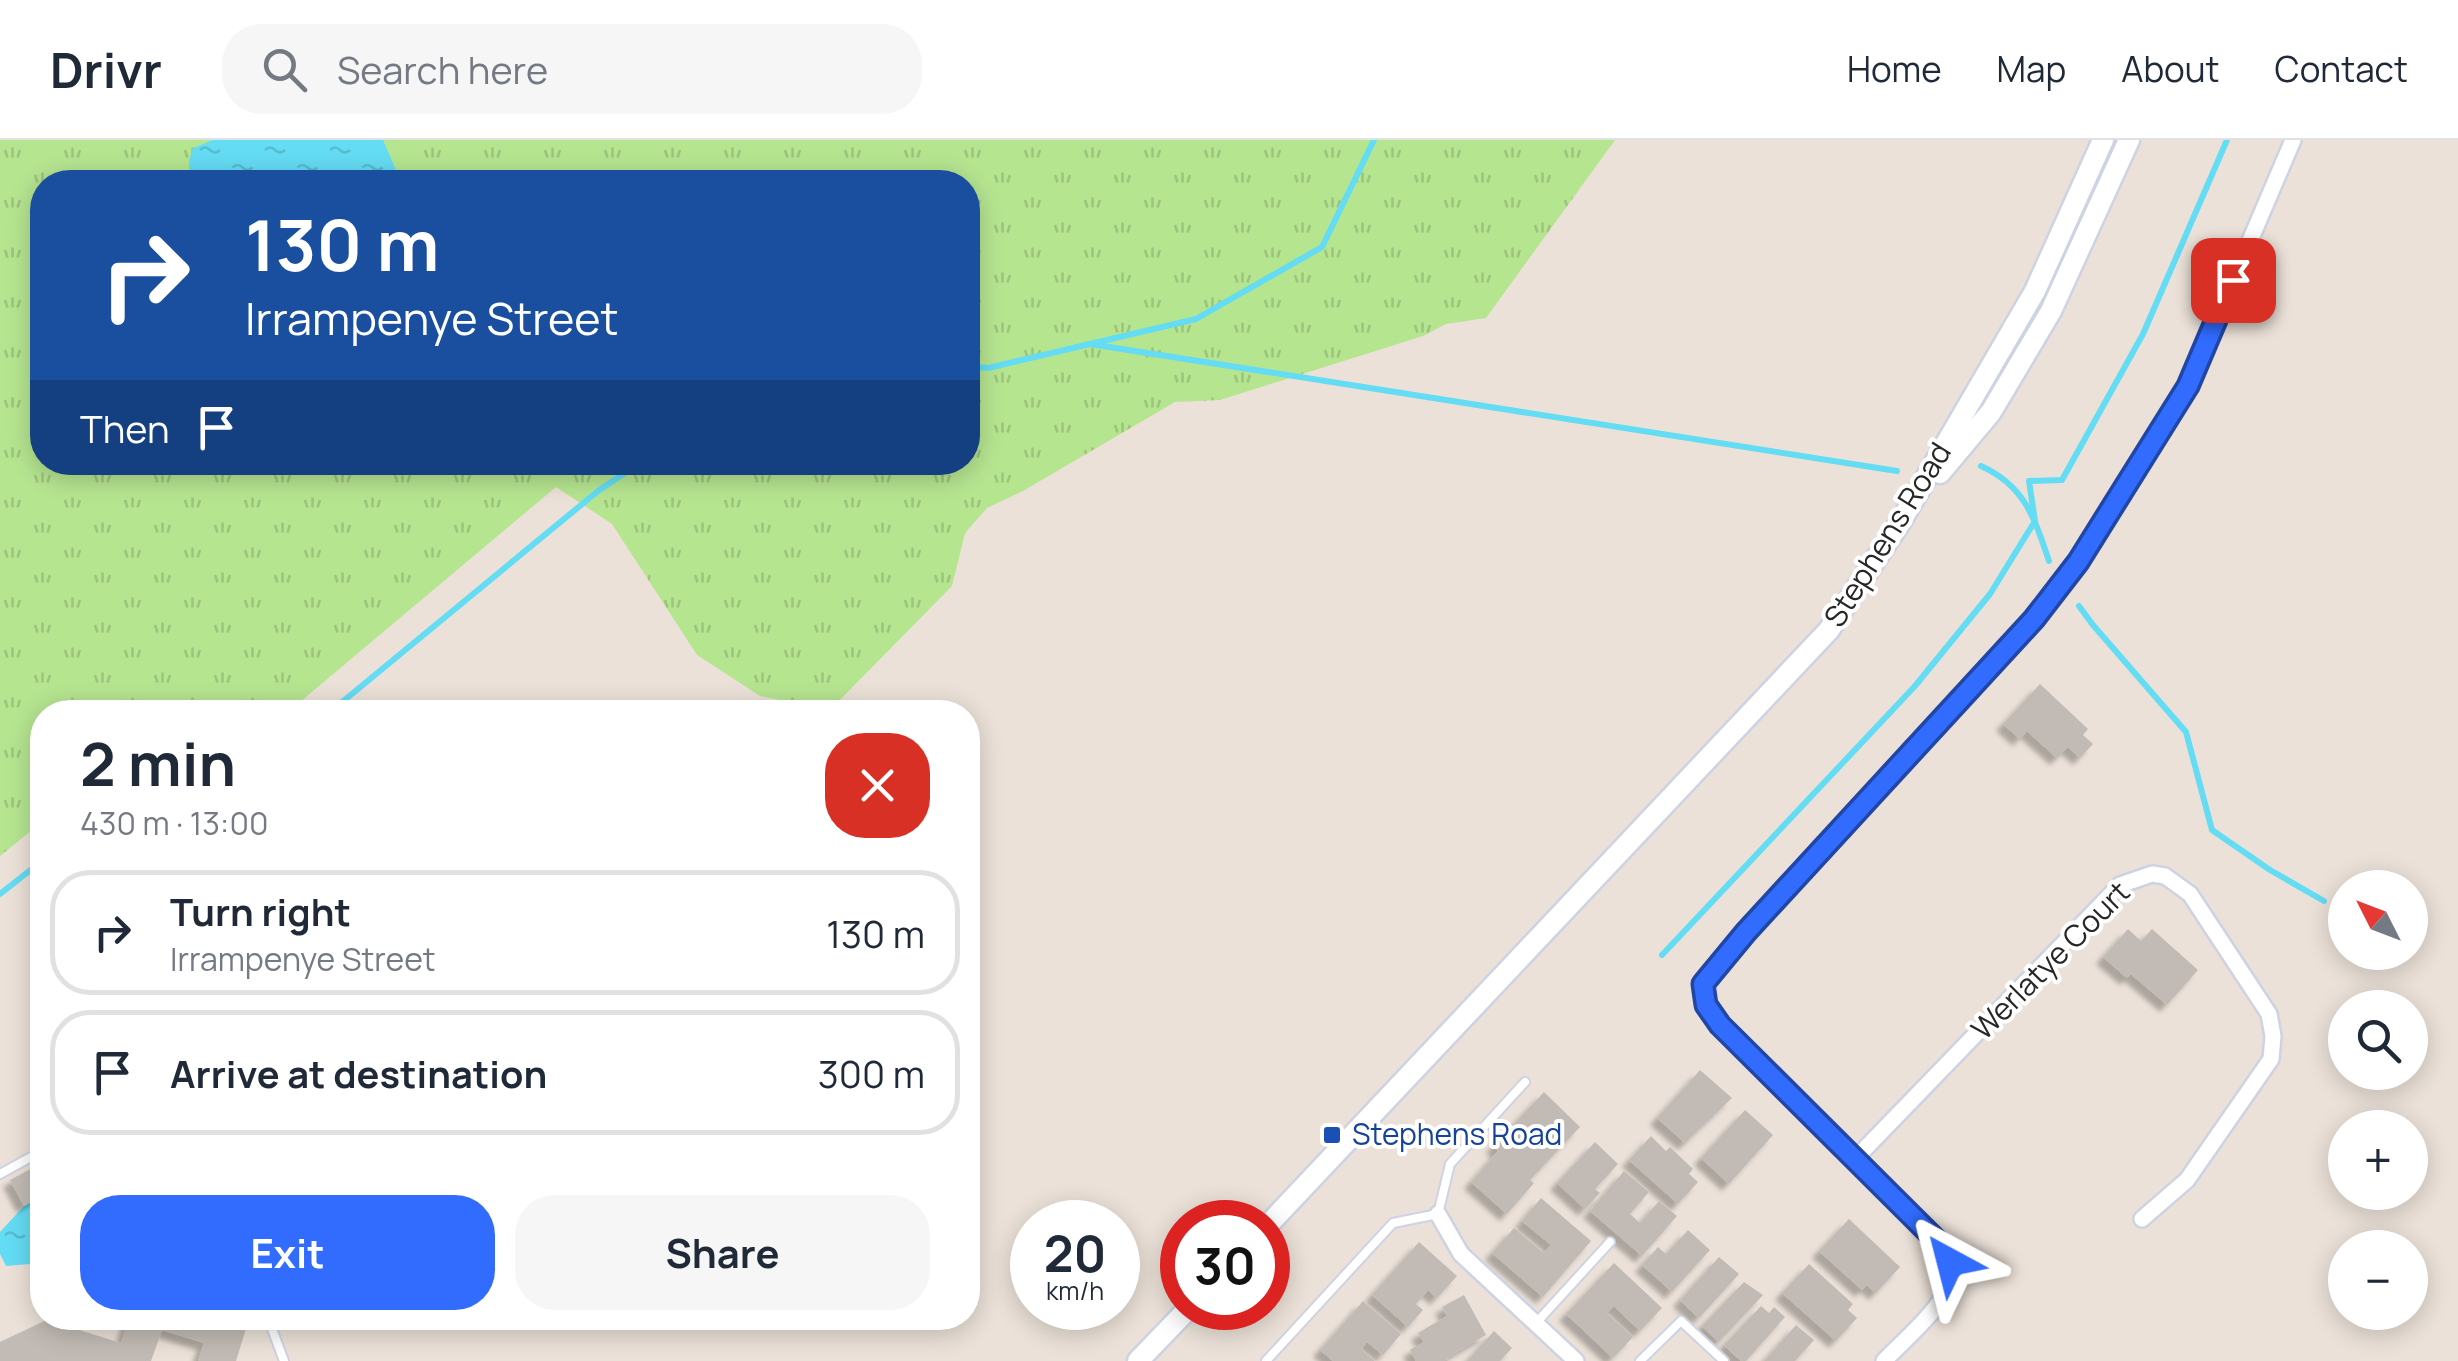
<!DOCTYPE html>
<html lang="en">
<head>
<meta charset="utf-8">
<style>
	body { margin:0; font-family:Manrope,sans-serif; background:#f6f6f7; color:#1f2937; height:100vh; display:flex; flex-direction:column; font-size:38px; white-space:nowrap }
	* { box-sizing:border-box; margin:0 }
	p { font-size:32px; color:#747a83 }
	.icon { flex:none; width:55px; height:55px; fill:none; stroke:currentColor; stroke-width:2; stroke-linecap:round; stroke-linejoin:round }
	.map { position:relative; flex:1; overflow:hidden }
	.side { position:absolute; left:30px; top:560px; width:950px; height:630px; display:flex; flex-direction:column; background:#fff; border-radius:40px; box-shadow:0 5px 25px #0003 }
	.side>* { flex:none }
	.top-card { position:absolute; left:30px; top:30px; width:950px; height:305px; border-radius:40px; box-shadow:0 5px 25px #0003; background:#1a4fa0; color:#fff; overflow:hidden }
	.needle { width:65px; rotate:312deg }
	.tools { position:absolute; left:2328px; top:730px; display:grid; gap:20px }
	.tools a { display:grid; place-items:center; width:100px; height:100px; border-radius:50%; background:#fff; box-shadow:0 5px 25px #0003; font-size:50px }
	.speed { position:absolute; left:1010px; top:1060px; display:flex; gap:20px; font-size:50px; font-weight:700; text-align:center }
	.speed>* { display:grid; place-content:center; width:130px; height:130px; border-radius:50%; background:#fff; box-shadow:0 5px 25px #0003; line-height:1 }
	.speed small { font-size:25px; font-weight:400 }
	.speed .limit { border:15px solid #d22; background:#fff; color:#111 }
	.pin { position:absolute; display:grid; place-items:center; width:85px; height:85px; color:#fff; margin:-42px; border-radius:20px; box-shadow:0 5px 15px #0006 }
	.me { position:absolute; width:110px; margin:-55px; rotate:322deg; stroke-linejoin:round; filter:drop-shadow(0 0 8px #0008) }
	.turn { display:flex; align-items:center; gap:35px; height:210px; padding:0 50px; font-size:45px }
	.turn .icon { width:130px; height:130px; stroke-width:2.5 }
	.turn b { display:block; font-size:70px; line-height:85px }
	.then { display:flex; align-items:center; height:95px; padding:0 50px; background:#0003; gap:20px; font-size:38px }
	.round { display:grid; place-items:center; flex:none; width:105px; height:105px; border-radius:40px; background:#f6f6f7 }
	.headline { display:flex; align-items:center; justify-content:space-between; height:170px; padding:0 50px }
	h1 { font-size:60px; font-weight:700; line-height:75px }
	.button { display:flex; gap:20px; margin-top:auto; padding:20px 50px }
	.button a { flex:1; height:115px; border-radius:40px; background:#316cff; color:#fff; font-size:40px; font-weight:700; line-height:115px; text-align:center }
	.button a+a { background:#f6f6f7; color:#1f2937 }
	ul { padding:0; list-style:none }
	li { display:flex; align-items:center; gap:30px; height:125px; margin:0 20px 15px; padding:0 30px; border:5px solid #e0e1e3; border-radius:40px }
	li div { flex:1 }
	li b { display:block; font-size:38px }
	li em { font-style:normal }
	header { display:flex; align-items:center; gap:60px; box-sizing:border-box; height:140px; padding:0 50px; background:#fff; border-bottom:2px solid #e0e1e3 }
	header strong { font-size:48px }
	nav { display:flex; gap:55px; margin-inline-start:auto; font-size:35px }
	.search { width:700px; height:90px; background:#f6f6f7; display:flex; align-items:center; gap:25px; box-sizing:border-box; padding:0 35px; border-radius:40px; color:#747a83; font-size:38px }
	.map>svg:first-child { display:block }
	.grass { fill:url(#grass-tufts); fill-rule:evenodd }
	.water { fill:url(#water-ripples) }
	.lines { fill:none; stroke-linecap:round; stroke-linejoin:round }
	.stream { stroke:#64dcf4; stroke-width:6 }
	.building { fill:#c2bbb5; filter:url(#shadow) }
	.service-casing { stroke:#cdd3e2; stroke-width:12 }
	.minor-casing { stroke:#cdd3e2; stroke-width:20 }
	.tertiary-casing { stroke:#cdd3e2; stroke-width:25 }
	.service { stroke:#fff; stroke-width:8 }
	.minor { stroke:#fff; stroke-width:15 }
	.tertiary { stroke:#fff; stroke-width:20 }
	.route-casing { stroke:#2046a6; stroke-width:25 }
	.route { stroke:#316cff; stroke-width:18 }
	.transit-dot { fill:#1a4fb4; stroke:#fff; stroke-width:4 }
	.labels { text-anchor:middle; stroke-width:8; stroke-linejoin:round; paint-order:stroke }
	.street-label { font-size:30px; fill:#272727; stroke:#fff }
	.transit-label { font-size:30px; fill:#164399; stroke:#fff; text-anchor:start }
</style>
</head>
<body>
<header>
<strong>Drivr</strong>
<div class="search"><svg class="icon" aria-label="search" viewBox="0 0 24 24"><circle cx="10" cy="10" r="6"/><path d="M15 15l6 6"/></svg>Search here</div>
<nav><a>Home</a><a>Map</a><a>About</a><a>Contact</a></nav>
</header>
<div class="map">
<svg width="2458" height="1221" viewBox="0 0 2458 1221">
	<defs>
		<pattern id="grass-tufts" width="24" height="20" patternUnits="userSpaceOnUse" patternTransform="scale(2.5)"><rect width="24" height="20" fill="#b6e590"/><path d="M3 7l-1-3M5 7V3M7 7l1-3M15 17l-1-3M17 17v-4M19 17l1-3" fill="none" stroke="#9cc47c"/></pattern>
		<pattern id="water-ripples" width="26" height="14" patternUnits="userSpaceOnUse" patternTransform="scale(2.5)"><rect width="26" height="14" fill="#64dcf4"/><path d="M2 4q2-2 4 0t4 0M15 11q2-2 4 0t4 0" fill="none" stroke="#57bdd1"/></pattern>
		<filter id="shadow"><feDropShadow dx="-7" dy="7" stdDeviation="2.5" flood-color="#0004"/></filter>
	</defs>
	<rect width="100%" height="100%" fill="#ebe1d8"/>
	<path class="grass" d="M0,0H1615L1486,178L1446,184L1423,196L1220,260L1175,262L1023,351L987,368L965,393L952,446L830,570L760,556L697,515L612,384L556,347L288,572H42V682L0,716ZM42,42H968V322H42Z"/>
	<g class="water">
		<path d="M213,0H383L401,42H190L189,21L193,8Z"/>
		<path d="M42,1056V1123L6,1126L0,1114V1092L24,1066Z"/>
	</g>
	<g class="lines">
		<g class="stream">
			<path d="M1090,204L1897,331"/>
			<path d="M968,226L988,228L1196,179L1322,107L1374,0"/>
			<path d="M1981,326C2025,346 2034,377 2049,421"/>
			<path d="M2079,466L2093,485L2186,592L2212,690L2270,730L2324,761"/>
			<path d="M330,572L598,351L641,322"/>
			<path d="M0,754L42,721"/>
			<path d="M1662,815L1915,546L1990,454L2035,381L2029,341L2062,340L2143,194L2227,0"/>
		</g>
	</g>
	<g class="building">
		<path d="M2040,544L2088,589L2083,595L2093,604L2080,618L2068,607L2057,618L2027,591L2020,599L2003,584Z"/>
		<path d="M2128,789L2141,801L2152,789L2198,830L2167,865L2131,834L2127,838L2103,817Z"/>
		<path d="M1700,930L1732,958L1685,1003L1657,978Z"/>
		<path d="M1544,952L1580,987L1530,1040L1534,1043L1507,1074L1471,1042L1498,1011L1493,1006Z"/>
		<path d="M1745,970L1773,995L1729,1044L1701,1018Z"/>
		<path d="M1651,996L1666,1011L1670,1007L1693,1029L1689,1034L1698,1042L1678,1064L1629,1020Z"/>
		<path d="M1595,1002L1618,1024L1595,1049L1600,1053L1585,1069L1557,1043Z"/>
		<path d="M42,1023V1056L24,1066L10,1040Z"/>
		<path d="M1624,1031L1649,1052L1630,1074L1640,1083L1659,1061L1677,1076L1642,1116L1590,1071Z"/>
		<path d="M1541,1058L1591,1101L1543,1157L1492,1113L1514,1088L1544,1113L1551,1105L1522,1081Z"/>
		<path d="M1849,1079L1900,1127L1876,1153L1867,1145L1862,1150L1819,1111Z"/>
		<path d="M1688,1090L1710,1110L1672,1152L1642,1125L1658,1107L1666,1114Z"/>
		<path d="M1419,1102L1457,1136L1437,1158L1428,1150L1416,1164L1423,1170L1408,1187L1372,1155Z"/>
		<path d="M1719,1117L1739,1134L1699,1178L1680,1160Z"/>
		<path d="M1614,1123L1662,1168L1640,1191L1614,1166L1607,1173L1633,1197L1613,1218L1566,1174Z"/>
		<path d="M1809,1124L1853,1164L1848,1170L1857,1178L1836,1201L1782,1153Z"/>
		<path d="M1744,1142L1763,1155L1719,1202L1702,1186Z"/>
		<path d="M1464,1155L1486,1195L1446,1218L1448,1221H1416L1410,1210L1424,1202L1418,1193L1447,1176L1442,1167Z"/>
		<path d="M1363,1161L1401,1194L1383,1215L1367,1202L1361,1209L1375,1221H1333L1320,1210Z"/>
		<path d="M1761,1166L1769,1173L1774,1167L1785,1177L1746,1221H1741L1724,1205Z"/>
		<path d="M51,1178L78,1184L76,1189L121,1203L129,1178H235L248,1182L236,1221H198L204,1203L162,1190L151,1221H0V1202Z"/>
		<path d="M1796,1185L1814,1200L1795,1221H1764Z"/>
		<path d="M1494,1191L1512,1208L1500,1221H1467Z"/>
	</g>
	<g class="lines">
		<defs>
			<g id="service">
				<path d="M0,1034L42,1011"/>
				<path d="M268,1178L284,1221"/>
				<path d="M1536,1183L1610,1102"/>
				<path d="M1266,1221L1393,1083L1438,1074L1450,1024L1525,942"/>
				<path d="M1640,1221L1681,1181L1724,1221"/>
			</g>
			<g id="minor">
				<path d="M1856,1018L2120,745L2152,734L2165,736L2190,754L2269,874L2273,896L2271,919L2187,1040L2142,1079"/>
				<path d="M1438,1074L1461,1114L1576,1221"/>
				<path d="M1884,1221C1902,1202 1946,1165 1951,1139C1954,1126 1945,1113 1938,1102L1721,885L1705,865L1703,844L1720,821L2034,479L2078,422L2188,246L2293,0"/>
			</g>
			<g id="tertiary">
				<path d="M1940,333L1991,272L2051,171L2129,0"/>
				<path d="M1268,1085L1829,490L1901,381L2035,151L2103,0"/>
				<path d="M1138,1221L1189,1168"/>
			</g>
		</defs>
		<use href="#service" class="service-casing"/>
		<use href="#minor" class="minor-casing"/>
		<use href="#tertiary" class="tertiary-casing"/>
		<use href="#service" class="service"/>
		<use href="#minor" class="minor"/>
		<use href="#tertiary" class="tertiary"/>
	</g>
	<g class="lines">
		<defs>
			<path id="route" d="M1950,1122L1938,1102L1720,885L1706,865L1703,844L1746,792L2034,479L2078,422L2188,246L2233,140"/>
		</defs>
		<use href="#route" class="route-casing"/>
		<use href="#route" class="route"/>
	</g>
	<rect class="transit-dot" x="1322" y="985" width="20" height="20" rx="5"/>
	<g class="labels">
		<g class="street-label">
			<text transform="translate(1888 395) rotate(-58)" y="10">Stephens Road</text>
			<text transform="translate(2051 821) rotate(-45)" y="10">Werlatye Court</text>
		</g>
		<g class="transit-label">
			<text x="1352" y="1005">Stephens Road</text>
		</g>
	</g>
</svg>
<div class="tools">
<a><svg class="needle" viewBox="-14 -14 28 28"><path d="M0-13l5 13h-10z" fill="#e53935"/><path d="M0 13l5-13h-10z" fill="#747a83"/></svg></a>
<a><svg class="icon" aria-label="search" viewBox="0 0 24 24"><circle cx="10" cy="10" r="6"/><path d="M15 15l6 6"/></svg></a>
<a>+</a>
<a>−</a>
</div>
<div class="speed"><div>20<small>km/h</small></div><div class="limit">30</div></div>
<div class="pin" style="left:2233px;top:140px;background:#d93025"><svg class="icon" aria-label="arrive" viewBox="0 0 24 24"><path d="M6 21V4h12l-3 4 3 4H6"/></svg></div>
<svg class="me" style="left:1950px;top:1122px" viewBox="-20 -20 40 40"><path d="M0-17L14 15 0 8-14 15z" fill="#316cff" stroke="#fff" stroke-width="4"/></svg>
<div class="top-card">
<div class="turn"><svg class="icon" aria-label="right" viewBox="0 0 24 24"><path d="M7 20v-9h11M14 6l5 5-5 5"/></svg><div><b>130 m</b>Irrampenye Street</div></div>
<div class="then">Then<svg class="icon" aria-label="arrive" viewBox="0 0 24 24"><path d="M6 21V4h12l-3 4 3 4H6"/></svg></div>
</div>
<section class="side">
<div class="headline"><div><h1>2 min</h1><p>430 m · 13:00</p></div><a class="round" style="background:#d93025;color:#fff"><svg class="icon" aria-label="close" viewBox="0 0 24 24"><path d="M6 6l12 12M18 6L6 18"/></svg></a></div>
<ul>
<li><svg class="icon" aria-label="right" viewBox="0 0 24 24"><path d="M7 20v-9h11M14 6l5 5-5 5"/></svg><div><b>Turn right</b><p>Irrampenye Street</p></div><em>130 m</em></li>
<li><svg class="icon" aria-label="arrive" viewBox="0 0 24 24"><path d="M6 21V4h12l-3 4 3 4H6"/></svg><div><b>Arrive at destination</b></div><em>300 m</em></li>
</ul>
<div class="button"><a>Exit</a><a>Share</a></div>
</section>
</div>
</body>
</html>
